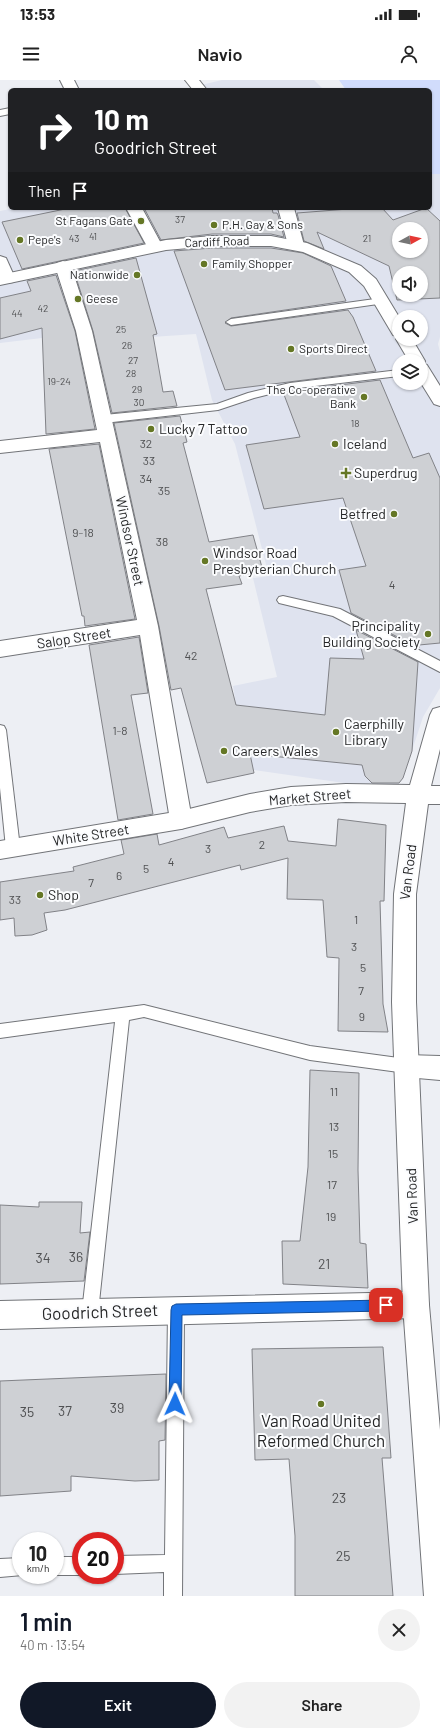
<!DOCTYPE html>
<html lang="en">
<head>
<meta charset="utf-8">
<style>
	body { margin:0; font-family:Barlow,sans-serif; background:#f2f2f2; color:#222; height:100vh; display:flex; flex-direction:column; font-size:15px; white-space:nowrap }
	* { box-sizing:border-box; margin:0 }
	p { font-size:13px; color:#767676 }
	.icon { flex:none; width:22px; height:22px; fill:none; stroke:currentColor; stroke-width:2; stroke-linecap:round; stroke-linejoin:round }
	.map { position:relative; height:1516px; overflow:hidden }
	.panel { display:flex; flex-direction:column; background:#fff; flex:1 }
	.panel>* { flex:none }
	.guide { position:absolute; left:8px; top:8px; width:424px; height:122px; border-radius:6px; box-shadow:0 1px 3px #0004; background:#202124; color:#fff; overflow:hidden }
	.needle { width:26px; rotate:82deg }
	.fabs { position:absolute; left:392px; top:142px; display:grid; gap:8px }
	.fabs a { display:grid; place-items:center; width:36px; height:36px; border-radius:50%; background:#fff; box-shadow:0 1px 3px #0004; font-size:20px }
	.speed { position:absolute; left:12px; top:1452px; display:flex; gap:8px; font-size:20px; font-weight:700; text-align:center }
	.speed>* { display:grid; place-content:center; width:52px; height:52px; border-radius:50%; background:#fff; box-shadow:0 1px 3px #0004; line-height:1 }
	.speed small { font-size:10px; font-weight:400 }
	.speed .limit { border:6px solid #d22; background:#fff; color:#111 }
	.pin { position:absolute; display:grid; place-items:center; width:34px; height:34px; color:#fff; margin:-17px; border-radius:8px; box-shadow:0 2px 6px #0006 }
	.me { position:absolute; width:44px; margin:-22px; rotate:1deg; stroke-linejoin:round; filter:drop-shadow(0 0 3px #0008) }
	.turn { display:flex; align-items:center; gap:14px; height:84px; padding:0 20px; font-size:18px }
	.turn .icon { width:52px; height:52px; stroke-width:2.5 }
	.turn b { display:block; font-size:28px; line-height:34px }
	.then { display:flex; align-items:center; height:38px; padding:0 20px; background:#0003; gap:8px; font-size:15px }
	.round { display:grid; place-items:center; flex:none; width:42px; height:42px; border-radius:21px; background:#f2f2f2 }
	.summary { display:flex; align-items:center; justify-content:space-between; height:68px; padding:0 20px }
	h1 { font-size:24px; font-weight:600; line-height:30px; color:#111827 }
	.primary-button { display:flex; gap:8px; margin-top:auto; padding:8px 20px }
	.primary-button a { flex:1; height:46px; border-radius:24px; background:#111827; color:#fff; font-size:16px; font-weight:600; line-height:46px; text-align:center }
	.primary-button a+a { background:#f2f2f2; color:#222 }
	.status { display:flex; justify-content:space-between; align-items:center; height:28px; padding:0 20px; background:#fff; direction:ltr }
	.status svg { height:11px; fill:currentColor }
	header { display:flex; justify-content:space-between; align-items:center; height:52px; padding:0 20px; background:#fff; font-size:18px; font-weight:600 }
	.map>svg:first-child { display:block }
	.built { fill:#dfe3ef; fill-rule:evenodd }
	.green { fill:#d1dcfc }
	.building { fill:#ced0d4; stroke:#818287; fill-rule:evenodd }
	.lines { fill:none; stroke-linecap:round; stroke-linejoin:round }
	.lane-casing { stroke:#727478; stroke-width:2 }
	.street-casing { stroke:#727478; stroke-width:2 }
	.secondary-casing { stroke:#727478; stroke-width:2 }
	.lane { fill:#fff; fill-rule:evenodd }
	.street { fill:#fff; fill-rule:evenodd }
	.secondary { fill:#fff; fill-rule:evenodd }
	.route { fill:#1a73e8; stroke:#114b97 }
	.poi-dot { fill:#657725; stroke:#fbfcfe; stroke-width:1.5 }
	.labels { text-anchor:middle; stroke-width:4; stroke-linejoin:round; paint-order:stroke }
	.far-number-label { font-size:10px; fill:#505153 }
	.far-poi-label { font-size:12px; fill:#262728; stroke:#fbfcfe; text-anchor:start }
	.far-street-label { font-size:12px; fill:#262728; stroke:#fbfcfe }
	.number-label { font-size:12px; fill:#505153 }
	.poi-label { font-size:14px; fill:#262728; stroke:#fbfcfe; text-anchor:start }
	.street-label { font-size:14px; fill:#262728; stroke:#fbfcfe }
	.near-number-label { font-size:14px; fill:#505153 }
	.near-street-label { font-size:17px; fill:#262728; stroke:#fbfcfe }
	.near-poi-label { font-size:17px; fill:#262728; stroke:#fbfcfe }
</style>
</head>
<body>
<div class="status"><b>13:53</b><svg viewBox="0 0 49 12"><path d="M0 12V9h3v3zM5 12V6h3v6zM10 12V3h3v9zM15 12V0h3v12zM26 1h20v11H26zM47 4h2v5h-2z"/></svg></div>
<header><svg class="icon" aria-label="menu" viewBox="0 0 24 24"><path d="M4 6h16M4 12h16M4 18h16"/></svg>Navio<svg class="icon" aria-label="person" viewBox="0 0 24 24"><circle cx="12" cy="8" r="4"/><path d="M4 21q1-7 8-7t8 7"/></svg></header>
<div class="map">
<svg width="440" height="1516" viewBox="0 0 440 1516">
	<rect width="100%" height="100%" fill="#edeff4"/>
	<g class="built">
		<path d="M222,0H314L324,10H200L197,6Z"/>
		<path d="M430,94H440V257L438,264L440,272V608L423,637L403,698L397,706L386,709L247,689L233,606L277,597L253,498L269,496L235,364L212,320L196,254L107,260L67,255L0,263V131L15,128H430ZM399,149H421V171H399ZM399,193H421V215H399ZM399,237H421V259H399ZM399,281H421V303H399Z"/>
	</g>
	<path class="green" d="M339,0H440V94H430V10H346Z"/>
	<g class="building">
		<path d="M70,128H125L144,163L22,189L2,142Z"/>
		<path d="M144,128H272L273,133H277L278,135L284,157L271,154H212L161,160Z"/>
		<path d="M361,128H382L393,140L426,128L440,141V218L397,220L389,186L317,152L324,169L304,161L297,133ZM399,149H421V171H399ZM399,193H421V215H399Z"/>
		<path d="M212,168H271L303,173L331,186L346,221L231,238L225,243L231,246L348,230L353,237L376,291L225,310L174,171Z"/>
		<path d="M136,178L157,254L153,255L163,312L173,311L177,326L112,333L93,251L74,191Z"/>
		<path d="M56,195L75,251L95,349L46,354L42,248L0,259V218L31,211L27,201Z"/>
		<path d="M380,300L413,378L429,373L440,398V563L419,565V568L351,533L339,490L366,486L343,418L264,429L246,365L300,357L283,312Z"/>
		<path d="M180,336L187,362L183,363L209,462L253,455L263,491L239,496L242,504L206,509L236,625L325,635L330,578L364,579L356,550L418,582L412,671L403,698L399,703H372L365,696L362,685L250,674L254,693L207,703L181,608L171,610L159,546L114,343Z"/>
		<path d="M99,364L135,539L85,546L84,536H82L49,369Z"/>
		<path d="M139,557L148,613L131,615L153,734L118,740L89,565Z"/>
		<path d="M338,739L386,745L384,821H380L383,924L388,952L338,951L339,878L327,877L323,820L287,819L288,778L241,790L240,785L65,830L44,833L47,850L32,855L15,856L14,838L0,840V802L74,791L73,787L124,774L121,760L157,754L159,765L224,747L228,758L284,746L288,761L336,766Z"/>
		<path d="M310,990L359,993L358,1090L360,1163L366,1164L368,1208L283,1204L282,1161H300L308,1087Z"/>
		<path d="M39,1122H82L80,1153L90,1152L84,1201L0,1204V1125L39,1127Z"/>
		<path d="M383,1267L391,1378H382L393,1516H295V1456L289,1379L255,1380L252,1269Z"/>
		<path d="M166,1294L165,1360L159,1361V1400L135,1401L71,1396V1411L0,1416V1301Z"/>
	</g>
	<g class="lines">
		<defs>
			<g id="lane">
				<path d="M10,28V34L0,36V30Z"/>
				<path d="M382,218L385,219L387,221L385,223L231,245L226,242L231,239Z"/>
				<path d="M399,290V296L290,309L254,318L218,330L104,343L99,339L104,335L217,324L248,313L290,303Z"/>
				<path d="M283,516L340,529L440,581V592L333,536L279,523L277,520L279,517Z"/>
				<path d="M0,645L4,646L6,650L20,768L18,772L13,774L8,772L6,768L0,708Z"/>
				<path d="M144,925L310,966L406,979L411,981L413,986L411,991L406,993L310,980L144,937L129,940L98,1232L96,1238L90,1240L84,1238L82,1232L115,942L0,958V944Z"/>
				<path d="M176,1222L182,1224L184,1230L182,1516H164V1492L115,1494V1476L165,1475L168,1230L170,1224Z"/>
				<rect x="55" y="1477" width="26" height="18"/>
				<path d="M21,1478V1495H23L0,1497V1479Z"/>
			</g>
			<g id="street">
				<path d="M60,0H74L79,10H65Z"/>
				<path d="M185,0H199L207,10H193Z"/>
				<path d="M126,128H142L163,167L161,170L155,172L149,170Z"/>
				<path d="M278,128H294L304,165L302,168L296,170L290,168L288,165Z"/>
				<path d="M0,176L6,178L15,198L13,202L7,203L0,200Z"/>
				<path d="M63,181L69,183L71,186L92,251L158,546L192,740L189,746L181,749L173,746L170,740L140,555L0,577V561L137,540L100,362L0,373V361L97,350L76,251L55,186L57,183Z"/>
				<path d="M406,975L440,976V1000L406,997L397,994L394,986L397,978Z"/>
				<path d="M416,1212L426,1215L429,1225L426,1235L416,1238L0,1249V1221Z"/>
			</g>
			<g id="secondary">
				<path d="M212,156H271L307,163L361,186L376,199L399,237V259H412L425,281L424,284L427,285L440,306V326L434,324L421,303V281H409L396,259L398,256L393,255L364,206L349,192L303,172L271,166H212L166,170L0,205V195L166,160Z"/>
				<path d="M440,627V669L431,706H440V724H428L416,814V922L429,1225L440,1350V1516H424L403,1225L392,922L394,814L406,723L346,722L291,725L250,732L181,749L0,779V761L181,731L250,714L291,707L346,704L410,705L430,635L433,629Z"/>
			</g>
		</defs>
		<use href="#lane" class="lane-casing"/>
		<use href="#street" class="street-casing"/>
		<use href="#secondary" class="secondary-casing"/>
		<use href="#lane" class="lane"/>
		<use href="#street" class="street"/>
		<use href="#secondary" class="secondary"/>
	</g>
	<path class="route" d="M386,1220L390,1221L392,1225L390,1229L386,1231L182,1235L181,1324L179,1329L175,1330L171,1329L169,1324L171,1230L172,1226L176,1224Z"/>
	<g class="poi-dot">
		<circle cx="141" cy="141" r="4"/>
		<circle cx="214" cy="145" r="4"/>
		<circle cx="20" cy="160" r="4"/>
		<circle cx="204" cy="184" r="4"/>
		<circle cx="137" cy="195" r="4"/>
		<circle cx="78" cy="219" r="4"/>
		<circle cx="291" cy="269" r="4"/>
		<circle cx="364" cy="317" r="4"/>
		<circle cx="151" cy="349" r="4"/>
		<circle cx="335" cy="364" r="4"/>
		<path d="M344 387h4v4h4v4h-4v4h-4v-4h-4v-4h4z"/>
		<circle cx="394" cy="434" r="4"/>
		<circle cx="205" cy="481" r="4"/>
		<circle cx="428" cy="554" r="4"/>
		<circle cx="336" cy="652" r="4"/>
		<circle cx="224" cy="671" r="4"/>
		<circle cx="40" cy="815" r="4"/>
		<circle cx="321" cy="1324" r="4"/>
	</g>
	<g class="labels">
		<g class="far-number-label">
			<text x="180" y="143">37</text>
			<text x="93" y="160">41</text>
			<text x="74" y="162">43</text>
			<text x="367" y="162">21</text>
			<text x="43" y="232">42</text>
			<text x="17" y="237">44</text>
			<text x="121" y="253">25</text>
			<text x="127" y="269">26</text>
			<text x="133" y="284">27</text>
			<text x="131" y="297">28</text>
			<text x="59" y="305">19-24</text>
			<text x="137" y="313">29</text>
			<text x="139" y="326">30</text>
			<text x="355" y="347">18</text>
		</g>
		<g class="far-poi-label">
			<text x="133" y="145" text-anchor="end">St Fagans Gate</text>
			<text x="222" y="149">P.H. Gay &amp; Sons</text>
			<text x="28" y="164">Pepe's</text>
			<text x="212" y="188">Family Shopper</text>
			<text x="129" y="199" text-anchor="end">Nationwide</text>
			<text x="86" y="223">Geese</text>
			<text x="299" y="273">Sports Direct</text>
			<text x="356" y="314" text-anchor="end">The Co-operative<tspan x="356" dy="14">Bank</tspan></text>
		</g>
		<g class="far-street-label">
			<text transform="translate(217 162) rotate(-2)" y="4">Cardiff Road</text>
		</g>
		<g class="number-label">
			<text x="146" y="368">32</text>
			<text x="149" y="385">33</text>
			<text x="146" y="403">34</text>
			<text x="164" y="415">35</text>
			<text x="83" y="457">9-18</text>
			<text x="162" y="466">38</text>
			<text x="392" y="509">4</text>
			<text x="191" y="580">42</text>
			<text x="120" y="655">1-8</text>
			<text x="262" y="769">2</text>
			<text x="208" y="773">3</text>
			<text x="171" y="786">4</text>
			<text x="146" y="793">5</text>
			<text x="119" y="800">6</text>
			<text x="91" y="807">7</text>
			<text x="15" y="824">33</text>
			<text x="356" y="844">1</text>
			<text x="354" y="871">3</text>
			<text x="363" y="892">5</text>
			<text x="361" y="915">7</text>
			<text x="362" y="941">9</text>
			<text x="334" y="1016">11</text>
			<text x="334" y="1051">13</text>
			<text x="333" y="1078">15</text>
			<text x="332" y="1109">17</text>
			<text x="331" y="1141">19</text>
		</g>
		<g class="poi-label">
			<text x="159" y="354">Lucky 7 Tattoo</text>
			<text x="343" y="369">Iceland</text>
			<text x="354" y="398">Superdrug</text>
			<text x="386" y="439" text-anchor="end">Betfred</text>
			<text x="213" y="478">Windsor Road<tspan x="213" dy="16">Presbyterian Church</tspan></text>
			<text x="420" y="551" text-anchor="end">Principality<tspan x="420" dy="16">Building Society</tspan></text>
			<text x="344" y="649">Caerphilly<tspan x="344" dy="16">Library</tspan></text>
			<text x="232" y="676">Careers Wales</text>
			<text x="48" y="820">Shop</text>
		</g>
		<g class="street-label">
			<text transform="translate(130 461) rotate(78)" y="5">Windsor Street</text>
			<text transform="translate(74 558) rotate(-9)" y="5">Salop Street</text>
			<text transform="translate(310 717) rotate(-5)" y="5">Market Street</text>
			<text transform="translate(91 755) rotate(-9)" y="5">White Street</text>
			<text transform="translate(408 792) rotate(-83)" y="5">Van Road</text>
			<text transform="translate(412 1116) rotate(-92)" y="5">Van Road</text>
		</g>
		<g class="near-number-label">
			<text x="76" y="1182">36</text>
			<text x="43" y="1183">34</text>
			<text x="324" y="1189">21</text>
			<text x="117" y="1333">39</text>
			<text x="65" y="1336">37</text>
			<text x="27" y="1337">35</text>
			<text x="339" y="1423">23</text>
			<text x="343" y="1481">25</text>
		</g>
		<g class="near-street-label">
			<text transform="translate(100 1232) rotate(-2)" y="6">Goodrich Street</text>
		</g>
		<g class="near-poi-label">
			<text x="321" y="1347">Van Road United<tspan x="321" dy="20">Reformed Church</tspan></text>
		</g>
	</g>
</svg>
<div class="fabs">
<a><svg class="needle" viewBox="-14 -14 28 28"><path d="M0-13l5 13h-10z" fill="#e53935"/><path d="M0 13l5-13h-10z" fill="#767676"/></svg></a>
<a><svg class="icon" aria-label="sound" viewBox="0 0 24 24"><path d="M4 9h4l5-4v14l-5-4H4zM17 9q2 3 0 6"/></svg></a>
<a><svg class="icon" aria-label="search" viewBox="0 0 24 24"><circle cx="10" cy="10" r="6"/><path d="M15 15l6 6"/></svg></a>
<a><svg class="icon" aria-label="layers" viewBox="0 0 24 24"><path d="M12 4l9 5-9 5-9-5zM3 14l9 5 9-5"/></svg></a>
</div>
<div class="speed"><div>10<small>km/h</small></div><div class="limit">20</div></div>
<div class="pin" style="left:386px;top:1225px;background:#d93025"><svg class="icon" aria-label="arrive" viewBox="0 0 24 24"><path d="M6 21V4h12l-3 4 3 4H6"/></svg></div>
<svg class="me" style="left:175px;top:1324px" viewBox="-20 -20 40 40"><path d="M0-17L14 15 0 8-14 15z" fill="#1a73e8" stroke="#fff" stroke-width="4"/></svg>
<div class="guide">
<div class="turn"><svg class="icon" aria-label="right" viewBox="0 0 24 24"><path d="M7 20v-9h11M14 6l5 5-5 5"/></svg><div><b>10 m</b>Goodrich Street</div></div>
<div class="then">Then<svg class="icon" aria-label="arrive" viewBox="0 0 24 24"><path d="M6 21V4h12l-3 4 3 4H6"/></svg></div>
</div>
</div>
<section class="panel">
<div class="summary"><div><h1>1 min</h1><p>40 m · 13:54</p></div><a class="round"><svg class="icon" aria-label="close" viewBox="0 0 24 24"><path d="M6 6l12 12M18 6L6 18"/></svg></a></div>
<div class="primary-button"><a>Exit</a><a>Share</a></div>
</section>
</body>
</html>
